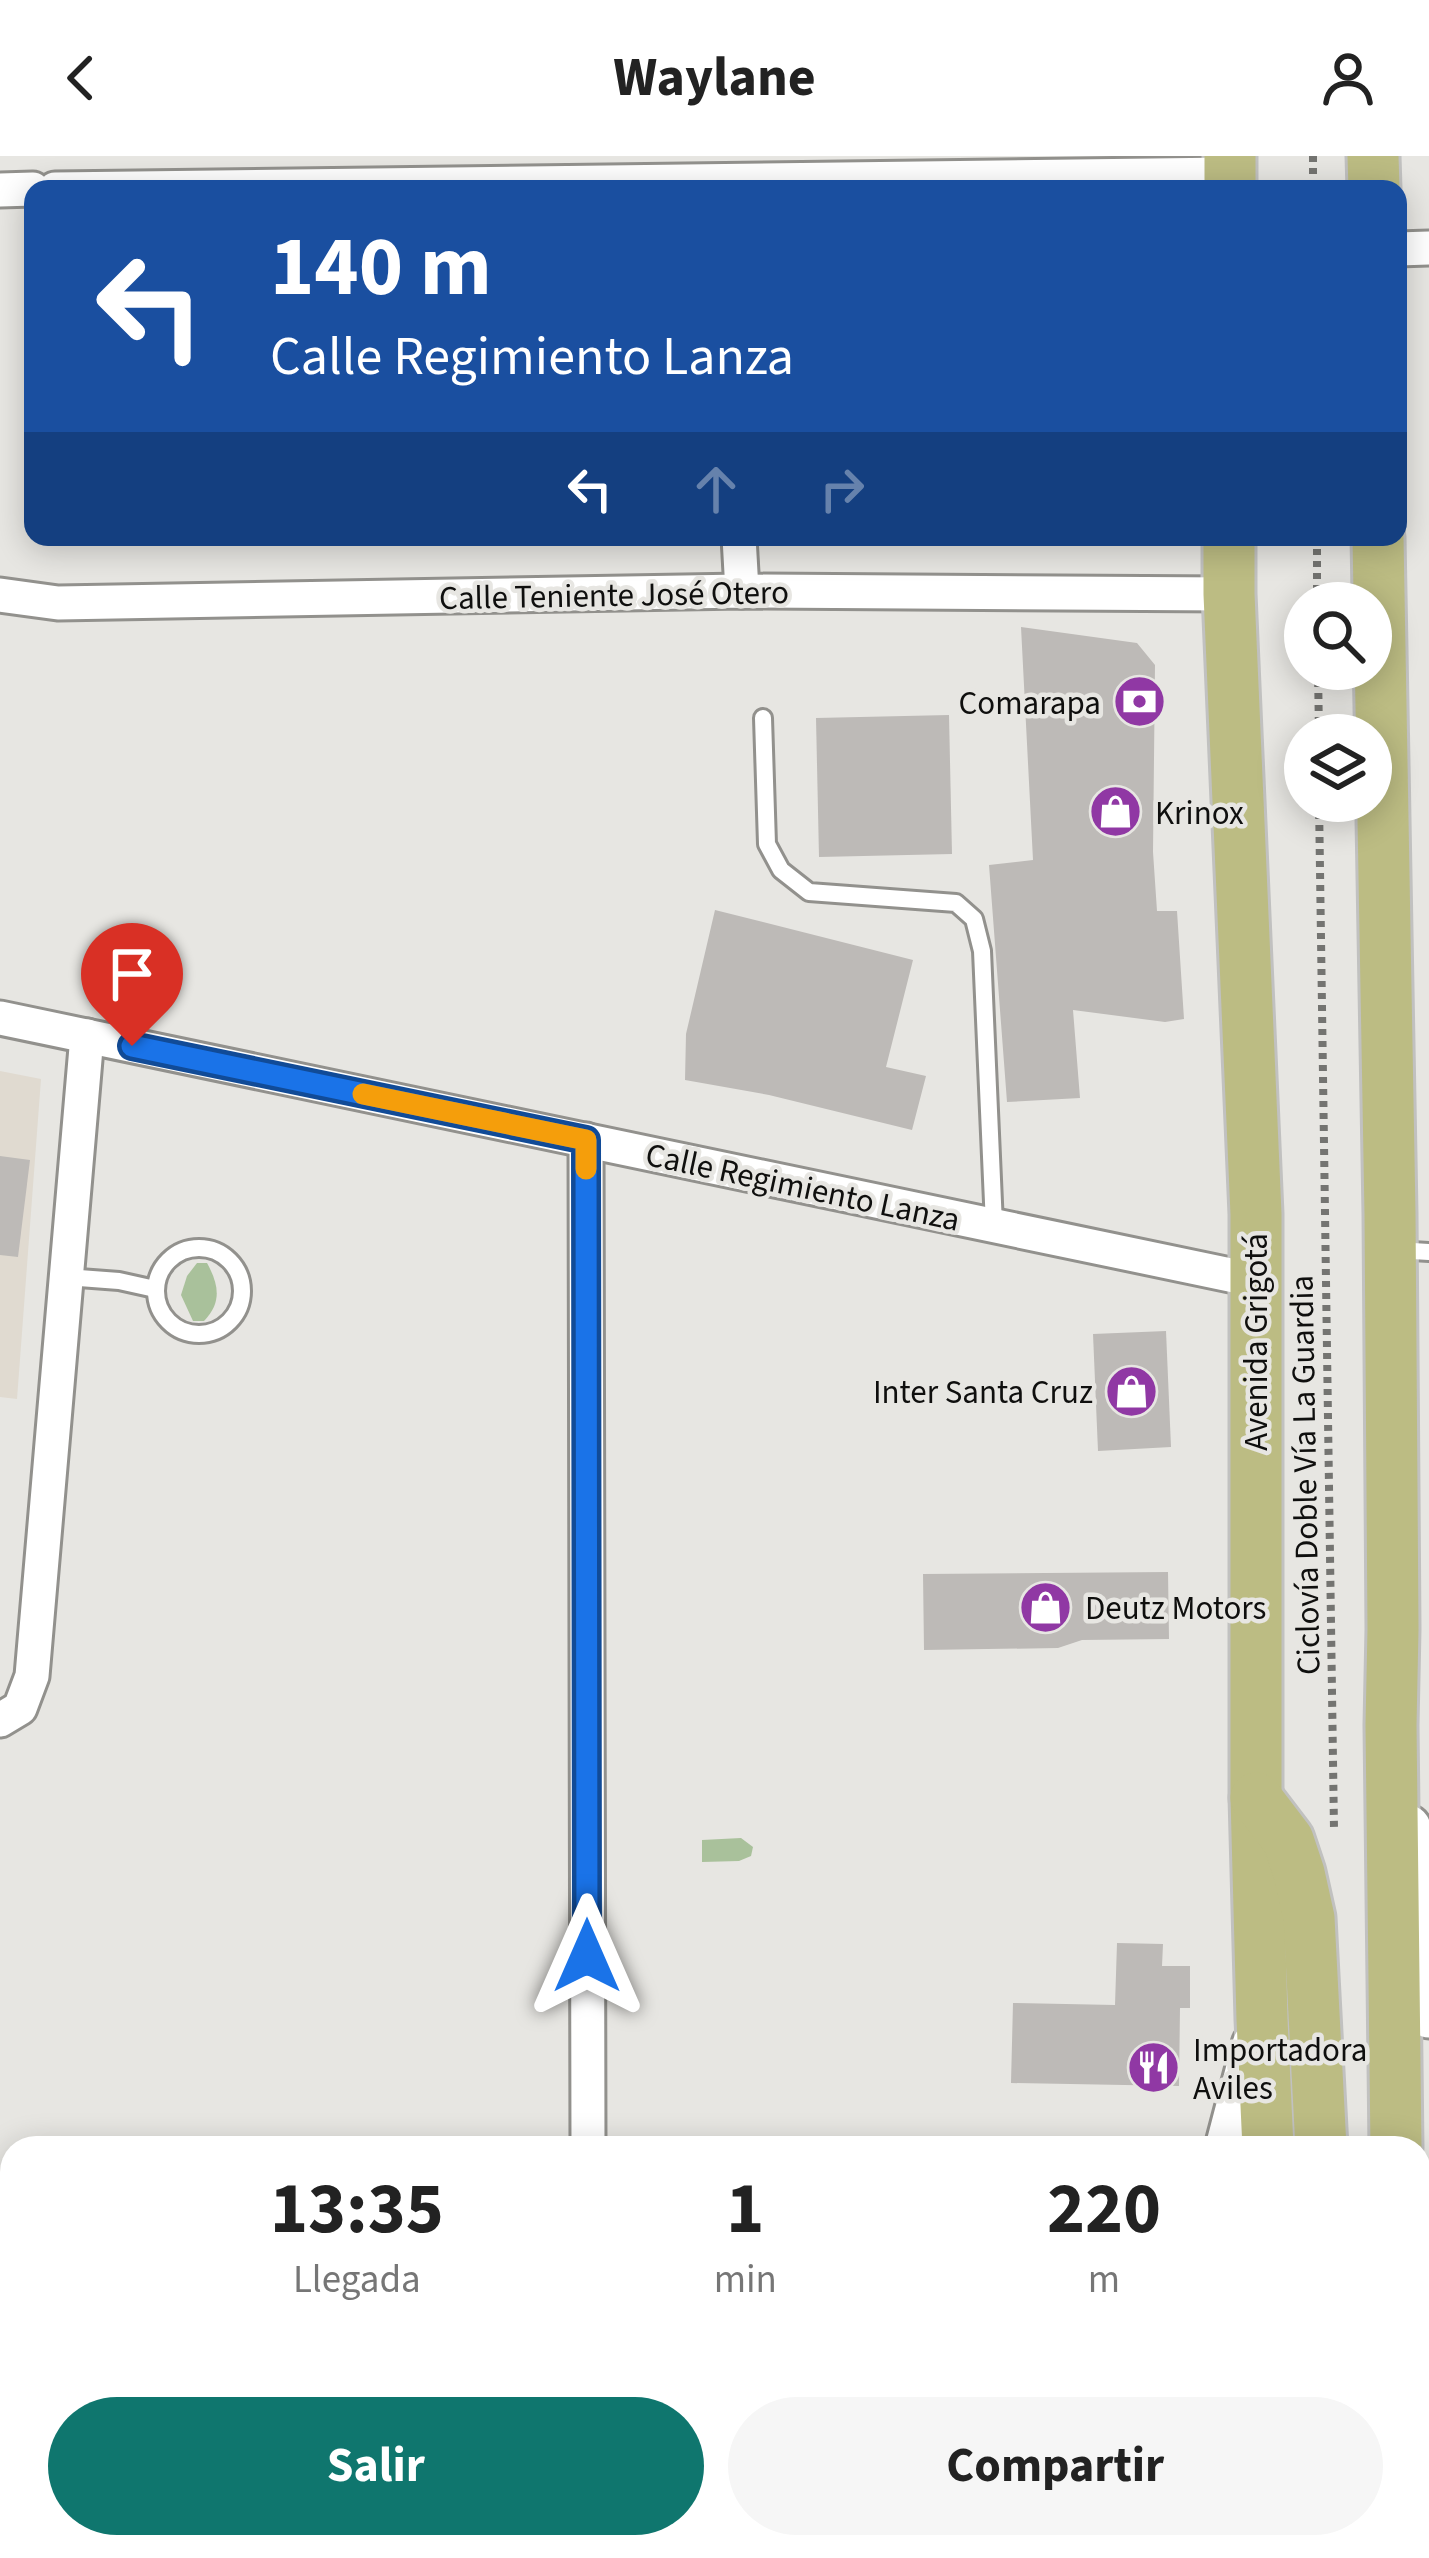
<!DOCTYPE html>
<html lang="es">
<head>
<meta charset="utf-8">
<style>
	body { margin:0; font-family:"Source Sans 3",sans-serif; background:#f6f6f6; color:#222; height:100vh; display:flex; flex-direction:column; font-size:45px; white-space:nowrap }
	* { box-sizing:border-box; margin:0 }
	p { font-size:39px; color:#767676 }
	.icon { flex:none; width:66px; height:66px; fill:none; stroke:currentColor; stroke-width:2; stroke-linecap:round; stroke-linejoin:round }
	.map { position:relative; flex:1; overflow:hidden }
	.details { position:absolute; left:0px; top:1980px; width:1431px; height:423px; display:flex; flex-direction:column; background:#fff; border-radius:36px 36px 0 0; box-shadow:0 6px 30px #0003 }
	.details>* { flex:none }
	.guide { position:absolute; left:24px; top:24px; width:1383px; height:366px; border-radius:24px; box-shadow:0 6px 30px #0003; background:#1a4fa0; color:#fff; overflow:hidden }
	.controls { position:absolute; left:1284px; top:426px; display:grid; gap:24px }
	.controls a { display:grid; place-items:center; width:108px; height:108px; border-radius:50%; background:#fff; box-shadow:0 6px 30px #0003; font-size:60px }
	.pin { position:absolute; display:grid; place-items:center; width:102px; height:102px; color:#fff; margin:-123px -51px; border-radius:50% 50% 50% 0; rotate:-45deg; box-shadow:0 0 12px #0007 }
	.pin .icon { rotate:45deg }
	.me { position:absolute; width:132px; margin:-66px; rotate:0deg; stroke-linejoin:round; filter:drop-shadow(0 0 9px #0008) }
	.turn { display:flex; align-items:center; gap:42px; height:252px; padding:0 48px; font-size:54px }
	.turn .icon { width:156px; height:156px; stroke-width:2.5 }
	.turn b { display:block; font-size:84px; line-height:102px }
	.lanes { display:flex; align-items:center; height:114px; padding:0 48px; background:#0003; justify-content:center; gap:60px; direction:ltr }
	.lanes .off { opacity:.35 }
	.eta { display:flex; justify-content:space-evenly; align-items:center; height:204px; text-align:center }
	.eta b { font-size:72px; font-weight:700; line-height:84px }
	.button { display:flex; gap:24px; margin-top:auto; padding:24px 48px }
	.button a { flex:1; height:138px; border-radius:72px; background:#0f766e; color:#fff; font-size:48px; font-weight:700; line-height:138px; text-align:center }
	.button a+a { background:#f6f6f6; color:#222 }
	header { display:flex; justify-content:space-between; align-items:center; height:156px; padding:0 48px; background:#fff; font-size:54px; font-weight:700 }
	.map>svg:first-child { display:block }
	.built { fill:#e0dad0 }
	.water { fill:#a9c19b }
	.lines { fill:none; stroke-linecap:round; stroke-linejoin:round }
	.stream { stroke:#a9c19b; stroke-width:12 }
	.building { fill:#bdbab7 }
	.lane-casing { stroke:#92918d; stroke-width:22 }
	.street-casing { stroke:#92918d; stroke-width:39 }
	.secondary-casing { stroke:#92918d; stroke-width:51 }
	.primary-casing { stroke:#c1c1c0; stroke-width:57 }
	.path { stroke:#747471; stroke-width:8; stroke-dasharray:6 6; stroke-linecap:butt }
	.lane { stroke:#fff; stroke-width:16 }
	.street { stroke:#fff; stroke-width:33 }
	.secondary { stroke:#fff; stroke-width:45 }
	.primary { stroke:#bcbc83; stroke-width:51 }
	.route-casing { stroke:#114b97; stroke-width:30 }
	.route { stroke:#1a73e8; stroke-width:21 }
	.slow { stroke:#f59e0b; stroke-width:21 }
	.labels { text-anchor:middle; stroke-width:9; stroke-linejoin:round; paint-order:stroke }
	.street-label { font-size:33px; fill:#0f0f0e; stroke:#e7e6e2 }
	.poi-label { font-size:33px; fill:#0f0f0e; stroke:#e7e6e2; text-anchor:start }
</style>
</head>
<body>
<header><svg class="icon" aria-label="back" viewBox="0 0 24 24"><path d="M15 5l-7 7 7 7"/></svg>Waylane<svg class="icon" aria-label="person" viewBox="0 0 24 24"><circle cx="12" cy="8" r="4"/><path d="M4 21q1-7 8-7t8 7"/></svg></header>
<div class="map">
<svg width="1429" height="2402" viewBox="0 0 1429 2402">
	<rect width="100%" height="100%" fill="#e7e6e2"/>
	<path class="built" d="M0,915L41,923L17,1243L0,1241Z"/>
	<g class="water">
		<path d="M197,1107H207C219,1129 222,1146 204,1165H193L181,1139L187,1120Z"/>
		<path d="M741,1682L753,1691L751,1700L739,1705L702,1706V1684Z"/>
	</g>
	<g class="lines">
		<path class="stream" d="M0,2091H12"/>
	</g>
	<g class="building">
		<path d="M1021,471L1137,487L1155,509L1153,696L1157,755H1177L1184,863L1165,866L1073,854L1080,942L1007,946L989,709L1033,704Z"/>
		<path d="M949,559L952,698L819,701L816,562Z"/>
		<path d="M715,754L913,804L886,911L926,920L912,974L769,939L685,924L686,878Z"/>
		<path d="M0,1000L30,1004L18,1101L0,1099Z"/>
		<path d="M1166,1175L1171,1291L1098,1295L1093,1178Z"/>
		<path d="M1168,1416L1169,1483L1082,1484L1058,1492L924,1494L923,1418Z"/>
		<path d="M1117,1787L1163,1788L1162,1810H1190V1852H1180L1179,1930L1011,1927L1013,1847L1115,1849Z"/>
	</g>
	<g class="lines">
		<defs>
			<g id="lane">
				<path d="M763,562L767,688L781,714L809,736L956,747L974,763L982,795L994,1069"/>
				<circle cx="199" cy="1135" r="43"/>
				<path d="M1396,1094L1429,1096"/>
				<path d="M66,1121L119,1125L155,1133"/>
			</g>
			<g id="street">
				<path d="M55,33L1230,18"/>
				<path d="M0,34L33,33"/>
				<path d="M1398,93L1429,92"/>
				<path d="M739,381L742,435"/>
				<path d="M0,439L58,447L742,435L1229,438"/>
				<path d="M0,862L1254,1124"/>
				<path d="M586,984L588,1992"/>
				<path d="M0,1564L20,1552L32,1520L87,880"/>
				<path d="M581,2402V2391"/>
			</g>
			<g id="secondary">
				<path d="M1408,1672L1424,1763L1429,1859"/>
				<path d="M1228,1992L1255,1889"/>
				<path d="M0,2135H12"/>
			</g>
			<g id="primary">
				<path d="M1230,0V33"/>
				<path d="M1373,0L1374,33"/>
				<path d="M1229,381V438L1256,1058V1641L1262,1863L1268,1992"/>
				<path d="M1378,381L1390,1058L1393,1473L1391,1569L1396,1992"/>
				<path d="M1256,1642L1288,1684L1299,1717L1309,1762L1321,1992"/>
				<path d="M1272,2391V2402"/>
				<path d="M1400,2391L1401,2402"/>
			</g>
		</defs>
		<use href="#lane" class="lane-casing"/>
		<use href="#street" class="street-casing"/>
		<use href="#secondary" class="secondary-casing"/>
		<use href="#primary" class="primary-casing"/>
		<g class="path">
			<path d="M1313,0V33"/>
			<path d="M1317,381V447"/>
			<path d="M1318,513L1319,579"/>
			<path d="M1319,645L1334,1673"/>
			<path d="M1348,2402V2391"/>
		</g>
		<use href="#lane" class="lane"/>
		<use href="#street" class="street"/>
		<use href="#secondary" class="secondary"/>
		<use href="#primary" class="primary"/>
	</g>
	<g class="lines">
		<defs>
			<path id="route" d="M132,890L586,984L587,1800"/>
		</defs>
		<use href="#route" class="route-casing"/>
		<use href="#route" class="route"/>
		<path class="slow" d="M363,938L586,984V1013"/>
	</g>
	<defs>
		<symbol id="bank-disc" viewBox="-11 -11 22 22"><circle r="9.5" fill="#9038a4" stroke="#e7e6e2"/><path d="M-6-4H6V4H-6ZM0-2.3a2.3 2.3 0 1 0 0 4.6a2.3 2.3 0 1 0 0-4.6Z" fill="#fff"/></symbol>
		<symbol id="shop-disc" viewBox="-11 -11 22 22"><circle r="9.5" fill="#9038a4" stroke="#e7e6e2"/><path d="M-5-2.5h2.3a2.7 3.5 0 0 1 5.4 0H5L5.5 6h-11ZM-1.5-2.5h3a1.5 2.3 0 0 0-3 0Z" fill="#fff"/></symbol>
		<symbol id="restaurant-disc" viewBox="-11 -11 22 22"><circle r="9.5" fill="#9038a4" stroke="#e7e6e2"/><path d="M-5-6h1v4h1v-4h1v4h1v-4h1v5L-1.5 .5V6h-2V.5L-5-1ZM5-6V6H3V1.5H1.5Q1.5-4 5-6Z" fill="#fff"/></symbol>
	</defs>
	<g fill-rule="evenodd">
		<use href="#bank-disc" x="1110" y="516" width="59" height="59"/>
		<use href="#shop-disc" x="1086" y="626" width="59" height="59"/>
		<use href="#shop-disc" x="1102" y="1206" width="59" height="59"/>
		<use href="#shop-disc" x="1016" y="1422" width="59" height="59"/>
		<use href="#restaurant-disc" x="1124" y="1882" width="59" height="59"/>
	</g>
	<g class="labels">
		<g class="street-label">
			<text transform="translate(614 438) rotate(-1)" y="12">Calle Teniente José Otero</text>
			<text transform="translate(803 1030) rotate(12)" y="12">Calle Regimiento Lanza</text>
			<text transform="translate(1255 1186) rotate(-90)" y="12">Avenida Grigotá</text>
			<text transform="translate(1304 1319) rotate(-91)" y="12">Ciclovía Doble Vía La Guardia</text>
		</g>
		<g class="poi-label">
			<text x="1101" y="558" text-anchor="end">Comarapa</text>
			<text x="1155" y="668">Krinox</text>
			<text x="1093" y="1247" text-anchor="end">Inter Santa Cruz</text>
			<text x="1085" y="1463">Deutz Motors</text>
			<text x="1193" y="1905">Importadora<tspan x="1193" dy="38">Aviles</tspan></text>
		</g>
	</g>
</svg>
<div class="controls">
<a><svg class="icon" aria-label="search" viewBox="0 0 24 24"><circle cx="10" cy="10" r="6"/><path d="M15 15l6 6"/></svg></a>
<a><svg class="icon" aria-label="layers" viewBox="0 0 24 24"><path d="M12 4l9 5-9 5-9-5zM3 14l9 5 9-5"/></svg></a>
</div>
<div class="pin" style="left:132px;top:890px;background:#d93025"><svg class="icon" aria-label="arrive" viewBox="0 0 24 24"><path d="M6 21V4h12l-3 4 3 4H6"/></svg></div>
<svg class="me" style="left:587px;top:1800px" viewBox="-20 -20 40 40"><path d="M0-17L14 15 0 8-14 15z" fill="#1a73e8" stroke="#fff" stroke-width="4"/></svg>
<div class="guide">
<div class="turn"><svg class="icon" aria-label="left" viewBox="0 0 24 24"><path d="M17 20v-9H6M10 6l-5 5 5 5"/></svg><div><b>140 m</b>Calle Regimiento Lanza</div></div>
<div class="lanes"><svg class="icon" aria-label="left" viewBox="0 0 24 24"><path d="M17 20v-9H6M10 6l-5 5 5 5"/></svg><svg class="icon off" aria-label="ahead" viewBox="0 0 24 24"><path d="M12 20V5M6 11l6-6 6 6"/></svg><svg class="icon off" aria-label="right" viewBox="0 0 24 24"><path d="M7 20v-9h11M14 6l5 5-5 5"/></svg></div>
</div>
<section class="details">
<div class="eta">
<div><b>13:35</b><p>Llegada</p></div>
<div><b>1</b><p>min</p></div>
<div><b>220</b><p>m</p></div>
</div>
<div class="button"><a>Salir</a><a>Compartir</a></div>
</section>
</div>
</body>
</html>
